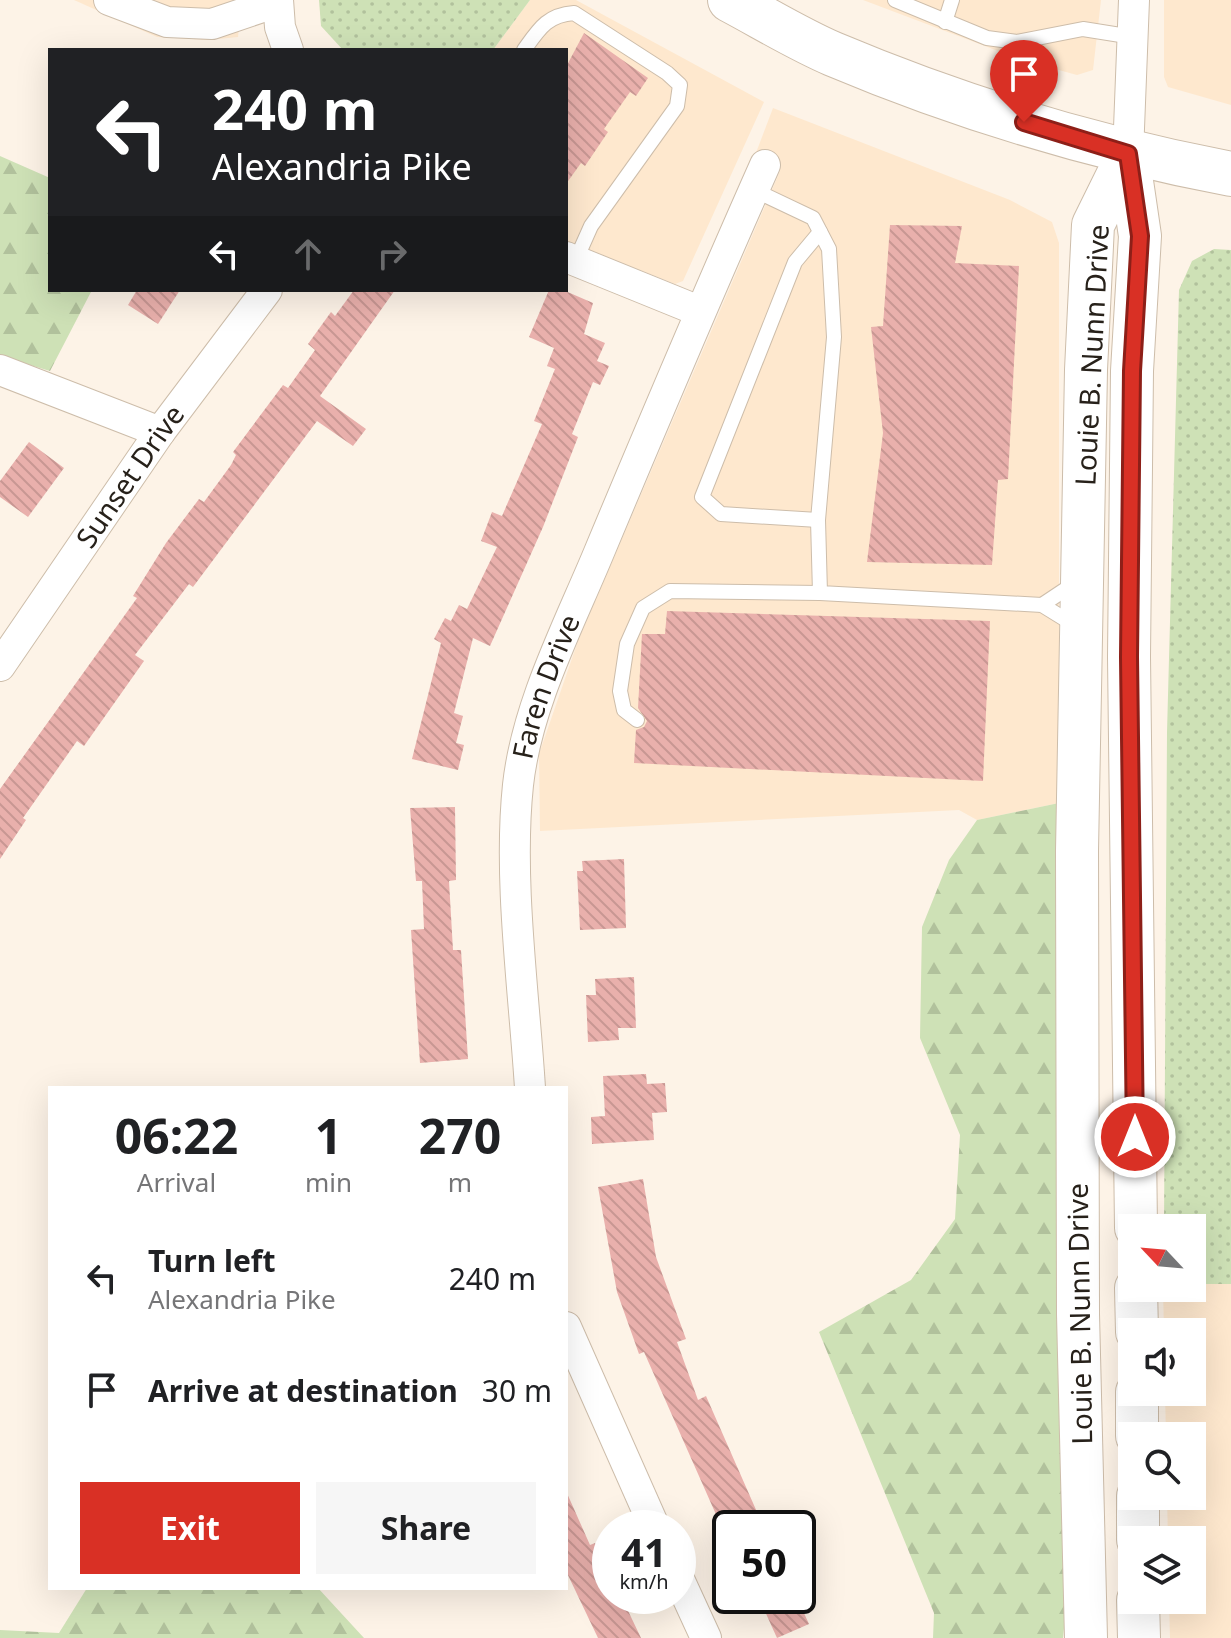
<!DOCTYPE html>
<html lang="en">
<head>
<meta charset="utf-8">
<style>
	body { margin:0; font-family:"Noto Sans",sans-serif; background:#f6f6f6; color:#202124; height:100vh; display:flex; flex-direction:column; font-size:30px; white-space:nowrap }
	* { box-sizing:border-box; margin:0 }
	p { font-size:26px; color:#757577 }
	.icon { flex:none; width:44px; height:44px; fill:none; stroke:currentColor; stroke-width:2; stroke-linecap:round; stroke-linejoin:round }
	.map { position:relative; flex:1; overflow:hidden }
	.sheet { position:absolute; left:48px; top:1086px; width:520px; height:504px; display:flex; flex-direction:column; background:#fff; border-radius:0px; box-shadow:0 8px 32px #0002 }
	.sheet>* { flex:none }
	.guide { position:absolute; left:48px; top:48px; width:520px; height:244px; border-radius:0px; box-shadow:0 8px 32px #0002; background:#202124; color:#fff; overflow:hidden }
	.needle { width:52px; rotate:296deg }
	.fabs { position:absolute; left:1118px; top:1214px; display:grid; gap:16px }
	.fabs a { display:grid; place-items:center; width:88px; height:88px; border-radius:0px; background:#fff; box-shadow:0 8px 32px #0002; font-size:40px }
	.speed { position:absolute; left:592px; top:1510px; display:flex; gap:16px; font-size:40px; font-weight:700; text-align:center }
	.speed>* { display:grid; place-content:center; width:104px; height:104px; border-radius:50%; background:#fff; box-shadow:0 8px 32px #0002; line-height:1 }
	.speed small { font-size:20px; font-weight:400 }
	.speed .limit { border:4px solid #111; border-radius:12px; background:#fff; color:#111 }
	.pin { position:absolute; display:grid; place-items:center; width:68px; height:68px; color:#fff; margin:-82px -34px; border-radius:50% 50% 50% 0; rotate:-45deg; box-shadow:0 0 8px #0007 }
	.pin .icon { rotate:45deg }
	.me { position:absolute; width:88px; margin:-44px; rotate:0deg; stroke-linejoin:round; filter:drop-shadow(0 0 6px #0008) }
	.turn { display:flex; align-items:center; gap:28px; height:168px; padding:0 32px; font-size:36px }
	.turn .icon { width:104px; height:104px; stroke-width:2.5 }
	.turn b { display:block; font-size:56px; line-height:68px }
	.lanes { display:flex; align-items:center; height:76px; padding:0 32px; background:#0003; justify-content:center; gap:40px; direction:ltr }
	.lanes .off { opacity:.35 }
	.eta { display:flex; justify-content:space-evenly; align-items:center; height:136px; text-align:center }
	.eta b { font-size:48px; font-weight:700; line-height:56px }
	.button { display:flex; gap:16px; margin-top:auto; padding:16px 32px }
	.button a { flex:1; height:92px; border-radius:0px; background:#d93025; color:#fff; font-size:32px; font-weight:700; line-height:92px; text-align:center }
	.button a+a { background:#f6f6f6; color:#202124 }
	ul { padding:0; list-style:none }
	li { display:flex; align-items:center; gap:24px; height:112px; padding:0 32px }
	li div { flex:1 }
	li b { display:block; font-size:30px }
	li em { font-style:normal }
	.map>svg:first-child { display:block }
	.built { fill:#fee8ce }
	.grass { fill:url(#grass-dots) }
	.forest { fill:url(#forest-firs) }
	.building { fill:url(#building-back-hatch) }
	.lines { fill:none; stroke-linecap:round; stroke-linejoin:round }
	.lane-casing { stroke:#cdbdaa; stroke-width:16 }
	.street-casing { stroke:#cdbdaa; stroke-width:32 }
	.secondary-casing { stroke:#cdbdaa; stroke-width:44 }
	.highway-casing { stroke:#cdbdaa; stroke-width:46 }
	.lane { stroke:#fff; stroke-width:14 }
	.street { stroke:#fff; stroke-width:30 }
	.secondary { stroke:#fff; stroke-width:42 }
	.highway { stroke:#fff; stroke-width:44 }
	.route-casing { stroke:#8d1f18; stroke-width:20 }
	.route { stroke:#d93025; stroke-width:14 }
	.labels { text-anchor:middle; stroke-width:7; stroke-linejoin:round; paint-order:stroke }
	.street-label { font-size:28px; fill:#27211a; stroke:#fff }
</style>
</head>
<body>
<div class="map">
<svg width="1231" height="1638" viewBox="0 0 1231 1638">
	<defs>
		<pattern id="grass-dots" width="8" height="8" patternUnits="userSpaceOnUse" patternTransform="scale(2)"><rect width="8" height="8" fill="#cee1b6"/><path d="M2 2h.1M6 6h.1" fill="none" stroke="#b1c19c" stroke-width="1.8" stroke-linecap="round"/></pattern>
		<pattern id="forest-firs" width="22" height="20" patternUnits="userSpaceOnUse" patternTransform="scale(2)"><rect width="22" height="20" fill="#cee1b6"/><path d="M5 1l3.5 6h-7zM16 11l3.5 6h-7z" fill="#b1c19c"/></pattern>
		<pattern id="building-back-hatch" width="6" height="6" patternUnits="userSpaceOnUse" patternTransform="scale(2)"><rect width="6" height="6" fill="#e9b0ac"/><path d="M-1 5l2 2M0 0l6 6M5-1l2 2" fill="none" stroke="#c89793"/></pattern>
	</defs>
	<rect width="100%" height="100%" fill="#fdf3e7"/>
	<g class="built">
		<path d="M74,0H242L238,37L208,40L157,37Z"/>
		<path d="M530,0H576L764,102L683,281L675,284L566,241V50H493Z"/>
		<path d="M863,0H1101L1093,70L1077,75L1022,60Z"/>
		<path d="M1164,0H1231V105L1168,87L1164,77Z"/>
		<path d="M773,108L1010,200L1052,222L1059,243V803L977,820L959,810L540,831L539,754L578,641L780,171L754,158Z"/>
		<path d="M1192,1284H1231V1638H1170L1169,1600H1192V1540H1168L1167,1496H1192V1436H1166L1165,1392H1192V1332H1164L1163,1288H1192Z"/>
	</g>
	<g class="grass">
		<path d="M319,0H530L493,50H343L321,26Z"/>
		<path d="M1214,249L1231,250V1284H1192V1228H1164L1167,732L1179,290L1192,261Z"/>
	</g>
	<g class="forest">
		<path d="M0,156L50,178V290H92L50,371L0,356Z"/>
		<path d="M1059,803L1068,1589L1063,1638H933L934,1613L819,1332L911,1280L955,1219L960,1135L920,1038L922,927L949,860L977,820Z"/>
		<path d="M87,1588H318L364,1638H0V1630L59,1633Z"/>
	</g>
	<g class="building">
		<path d="M584,33L648,78L636,96L630,92L604,129L608,132L585,166L581,163L566,184V67Z"/>
		<path d="M890,225L962,226L955,263L1019,266L1008,479L998,480L992,565L867,562L883,433L871,327L883,326Z"/>
		<path d="M137,290H180L158,324L128,305Z"/>
		<path d="M354,290H395L320,396L366,429L353,446L317,421L193,587L189,584L135,655L144,661L84,746L77,741L23,818L26,820L0,859V789L137,598L133,596L166,543L199,499L204,502L231,465L236,455L233,452L283,385L288,388L315,350L308,344L331,312L335,316Z"/>
		<path d="M549,290H563L593,303L584,334L605,343L597,361L609,366L600,385L593,382L572,434L578,437L543,527L490,646L473,638L454,713L463,716L456,743L464,745L458,770L412,759L441,643L434,639L445,618L451,621L459,605L467,609L497,547L481,541L492,512L502,516L542,424L534,421L555,369L547,366L554,348L529,337Z"/>
		<path d="M29,442L64,468L28,517L0,497V481Z"/>
		<path d="M667,611L990,621L983,781L634,763L636,730L644,727L647,721L638,708L642,634H665Z"/>
		<path d="M455,807L456,880L449,881L453,950H461L468,1059L420,1063L411,930L424,929L422,881H416L410,808Z"/>
		<path d="M624,859L626,928L580,930L577,871H583L582,861Z"/>
		<path d="M634,977L636,1028H618L619,1040L588,1042L586,995H596L595,979Z"/>
		<path d="M646,1074L647,1084L665,1083L667,1112L652,1113L654,1140L592,1144L591,1117L605,1116L603,1076Z"/>
		<path d="M643,1179L656,1257L686,1339L677,1342L698,1400L706,1396L764,1528H722L644,1352L639,1354L617,1292L598,1187Z"/>
		<path d="M566,1491L590,1545L595,1543L610,1576V1596H621L641,1638H598L566,1571Z"/>
		<path d="M758,1596H796L809,1624L777,1638Z"/>
	</g>
	<g class="lines">
		<defs>
			<g id="lane">
				<path d="M895,0L987,38L1017,42L1083,29L1133,37"/>
				<path d="M945,22L952,0"/>
				<path d="M524,50C539,29 547,15 574,13L667,73L680,85L677,106L591,226L575,262"/>
				<path d="M754,190L813,218L829,249L834,337L818,520L820,593L1042,605L1076,626"/>
				<path d="M818,520L721,514L702,497L795,262L820,232"/>
				<path d="M1042,605L1075,583"/>
				<path d="M637,720L624,710L620,691L627,644L643,608L670,591L820,593"/>
			</g>
			<g id="street">
				<path d="M109,0L167,22L212,24L277,2"/>
				<path d="M278,0L280,27L288,50"/>
				<path d="M1128,154L1134,0"/>
				<path d="M566,257L699,311"/>
				<path d="M0,370L160,432"/>
				<path id="s1" d="M0,666L160,432L267,290"/>
				<path id="s2" d="M530,1088C524,992 508,879 518,785C527,704 569,625 600,550C654,421 708,293 765,165"/>
				<path d="M566,1327L655,1528"/>
				<path d="M678,1577L706,1638"/>
			</g>
			<g id="secondary">
				<path d="M1128,154L1140,236L1132,371L1129,657L1136,1228"/>
				<path d="M1136,1288L1137,1332"/>
				<path d="M1137,1392V1436"/>
				<path d="M1138,1496V1540"/>
				<path d="M1138,1600L1139,1638"/>
				<path d="M1086,1638L1078,1314L1077,851L1086,370L1093,225L1128,154"/>
			</g>
			<path id="highway" d="M730,0C764,18 798,39 833,54C961,108 1095,148 1231,174"/>
		</defs>
		<use href="#lane" class="lane-casing"/>
		<use href="#street" class="street-casing"/>
		<use href="#secondary" class="secondary-casing"/>
		<use href="#highway" class="highway-casing"/>
		<use href="#lane" class="lane"/>
		<use href="#street" class="street"/>
		<use href="#secondary" class="secondary"/>
		<use href="#highway" class="highway"/>
	</g>
	<g class="lines">
		<defs>
			<path id="route" d="M1024,122L1128,154L1140,236L1132,371L1129,657L1135,1137"/>
		</defs>
		<use href="#route" class="route-casing"/>
		<use href="#route" class="route"/>
	</g>
	<g class="labels">
		<g class="street-label">
			<text transform="translate(1092 355) rotate(-87)" y="10">Louie B. Nunn Drive</text>
			<text dy="10" stroke="none"><textPath href="#s1" startOffset="230">Sunset Drive</textPath></text>
			<text dy="10" stroke="none"><textPath href="#s2" startOffset="406">Faren Drive</textPath></text>
			<text transform="translate(1080 1314) rotate(-91)" y="10">Louie B. Nunn Drive</text>
		</g>
	</g>
</svg>
<div class="fabs">
<a><svg class="needle" viewBox="-14 -14 28 28"><path d="M0-13l5 13h-10z" fill="#e53935"/><path d="M0 13l5-13h-10z" fill="#757577"/></svg></a>
<a><svg class="icon" aria-label="sound" viewBox="0 0 24 24"><path d="M4 9h4l5-4v14l-5-4H4zM17 9q2 3 0 6"/></svg></a>
<a><svg class="icon" aria-label="search" viewBox="0 0 24 24"><circle cx="10" cy="10" r="6"/><path d="M15 15l6 6"/></svg></a>
<a><svg class="icon" aria-label="layers" viewBox="0 0 24 24"><path d="M12 4l9 5-9 5-9-5zM3 14l9 5 9-5"/></svg></a>
</div>
<div class="speed"><div>41<small>km/h</small></div><div class="limit">50</div></div>
<div class="pin" style="left:1024px;top:122px;background:#d93025"><svg class="icon" aria-label="arrive" viewBox="0 0 24 24"><path d="M6 21V4h12l-3 4 3 4H6"/></svg></div>
<svg class="me" style="left:1135px;top:1137px" viewBox="-20 -20 40 40"><circle r="17" fill="#d93025" stroke="#fff" stroke-width="3"/><path d="M0-11L8 9 0 5-8 9z" fill="#fff"/></svg>
<div class="guide">
<div class="turn"><svg class="icon" aria-label="left" viewBox="0 0 24 24"><path d="M17 20v-9H6M10 6l-5 5 5 5"/></svg><div><b>240 m</b>Alexandria Pike</div></div>
<div class="lanes"><svg class="icon" aria-label="left" viewBox="0 0 24 24"><path d="M17 20v-9H6M10 6l-5 5 5 5"/></svg><svg class="icon off" aria-label="ahead" viewBox="0 0 24 24"><path d="M12 20V5M6 11l6-6 6 6"/></svg><svg class="icon off" aria-label="right" viewBox="0 0 24 24"><path d="M7 20v-9h11M14 6l5 5-5 5"/></svg></div>
</div>
<section class="sheet">
<div class="eta">
<div><b>06:22</b><p>Arrival</p></div>
<div><b>1</b><p>min</p></div>
<div><b>270</b><p>m</p></div>
</div>
<ul>
<li><svg class="icon" aria-label="left" viewBox="0 0 24 24"><path d="M17 20v-9H6M10 6l-5 5 5 5"/></svg><div><b>Turn left</b><p>Alexandria Pike</p></div><em>240 m</em></li>
<li><svg class="icon" aria-label="arrive" viewBox="0 0 24 24"><path d="M6 21V4h12l-3 4 3 4H6"/></svg><div><b>Arrive at destination</b></div><em>30 m</em></li>
</ul>
<div class="button"><a>Exit</a><a>Share</a></div>
</section>
</div>
</body>
</html>
